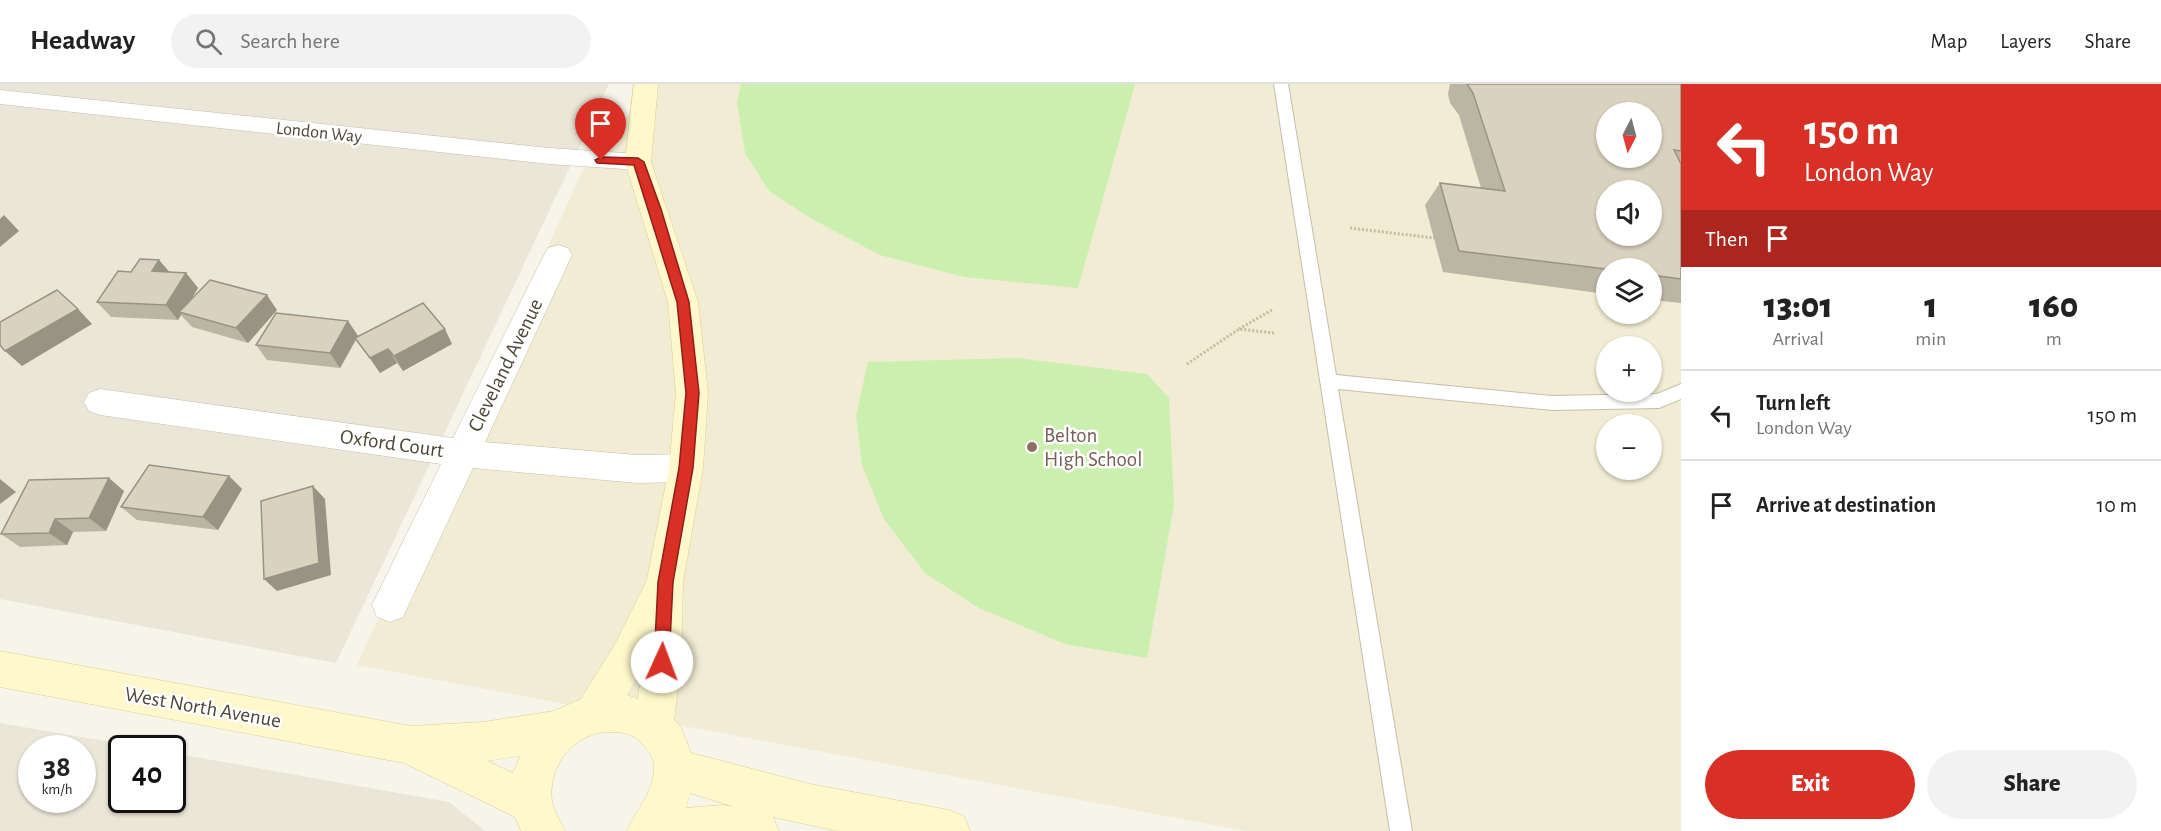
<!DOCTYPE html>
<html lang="en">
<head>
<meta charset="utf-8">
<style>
	body { margin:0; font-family:"Alegreya Sans",sans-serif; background:#f2f2f2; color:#222; height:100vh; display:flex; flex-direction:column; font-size:22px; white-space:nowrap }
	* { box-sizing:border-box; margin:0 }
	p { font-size:20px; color:#767676 }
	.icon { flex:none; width:33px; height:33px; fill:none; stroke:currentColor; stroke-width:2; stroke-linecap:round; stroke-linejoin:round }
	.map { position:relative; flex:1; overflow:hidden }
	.sheet { display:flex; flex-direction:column; background:#fff; width:480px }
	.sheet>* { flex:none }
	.banner { background:#d93025; color:#fff; overflow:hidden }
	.needle { width:39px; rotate:186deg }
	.tools { position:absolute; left:1596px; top:18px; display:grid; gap:12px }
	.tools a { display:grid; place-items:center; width:66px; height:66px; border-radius:50%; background:#fff; box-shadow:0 2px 4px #0004; font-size:30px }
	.speed { position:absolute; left:18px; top:651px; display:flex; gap:12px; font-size:30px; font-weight:700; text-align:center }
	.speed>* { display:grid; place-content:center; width:78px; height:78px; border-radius:50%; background:#fff; box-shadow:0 2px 4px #0004; line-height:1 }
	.speed small { font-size:15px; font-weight:400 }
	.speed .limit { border:3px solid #111; border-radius:9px; background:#fff; color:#111 }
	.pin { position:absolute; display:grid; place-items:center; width:51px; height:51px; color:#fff; margin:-62px -26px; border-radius:50% 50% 50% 0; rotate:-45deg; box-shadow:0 0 6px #0007 }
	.pin .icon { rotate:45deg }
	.me { position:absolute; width:66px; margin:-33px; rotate:2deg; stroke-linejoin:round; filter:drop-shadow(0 0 4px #0008) }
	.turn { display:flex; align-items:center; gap:21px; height:126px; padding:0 24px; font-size:27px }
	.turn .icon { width:78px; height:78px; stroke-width:2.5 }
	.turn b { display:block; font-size:42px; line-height:51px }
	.then { display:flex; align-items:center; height:57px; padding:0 24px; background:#0003; gap:12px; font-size:22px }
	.eta { display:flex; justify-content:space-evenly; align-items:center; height:102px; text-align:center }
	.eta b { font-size:36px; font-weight:800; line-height:42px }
	.primary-button { display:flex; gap:12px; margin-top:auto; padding:12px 24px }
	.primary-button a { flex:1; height:69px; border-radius:36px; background:#d93025; color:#fff; font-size:24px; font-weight:800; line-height:69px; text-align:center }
	.primary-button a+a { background:#f2f2f2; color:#222 }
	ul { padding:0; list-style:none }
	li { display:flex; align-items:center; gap:18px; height:90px; padding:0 24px; border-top:2px solid #e0e0e0 }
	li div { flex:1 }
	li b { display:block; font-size:22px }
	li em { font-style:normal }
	header { display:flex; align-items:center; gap:36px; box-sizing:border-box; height:84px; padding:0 30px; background:#fff; border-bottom:2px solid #e0e0e0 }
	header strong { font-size:28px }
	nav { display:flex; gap:33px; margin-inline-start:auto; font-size:21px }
	.search { width:420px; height:54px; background:#f2f2f2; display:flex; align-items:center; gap:15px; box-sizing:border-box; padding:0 21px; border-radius:33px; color:#767676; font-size:22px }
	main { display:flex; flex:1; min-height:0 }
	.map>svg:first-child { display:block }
	.residential { fill:#ebe7d8; fill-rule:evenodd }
	.education { fill:#f1ecd3; fill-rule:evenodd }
	.green { fill:#cbefaf }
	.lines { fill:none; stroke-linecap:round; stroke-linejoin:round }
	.lane-casing { stroke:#c4beab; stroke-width:2 }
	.street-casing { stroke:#c4beab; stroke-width:1 }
	.secondary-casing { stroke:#dcd095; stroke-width:1 }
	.path { stroke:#c7bc9b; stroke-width:3; stroke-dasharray:2 2; stroke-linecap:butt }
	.lane { fill:#fff; fill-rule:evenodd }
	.street { fill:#fff; fill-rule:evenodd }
	.secondary { fill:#fff8cc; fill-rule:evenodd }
	.wall { fill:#bbb5a3 }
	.shaded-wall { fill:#999385 }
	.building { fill:#dad2be; stroke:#999385; stroke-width:1.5; fill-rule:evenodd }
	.route { fill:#d93025; stroke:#8d1f18; stroke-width:1.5 }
	.education-dot { fill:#8d6e63; stroke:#fff; stroke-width:2 }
	.labels { text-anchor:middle; stroke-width:5; stroke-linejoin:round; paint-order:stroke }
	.far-street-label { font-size:18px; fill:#4c4637; stroke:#fff }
	.street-label { font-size:21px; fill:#4c4637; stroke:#fff }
	.education-label { font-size:21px; fill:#785e54; stroke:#fff; text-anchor:start }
</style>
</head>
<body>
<header>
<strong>Headway</strong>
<div class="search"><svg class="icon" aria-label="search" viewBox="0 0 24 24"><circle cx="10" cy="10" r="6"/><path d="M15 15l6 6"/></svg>Search here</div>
<nav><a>Map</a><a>Layers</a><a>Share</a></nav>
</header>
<main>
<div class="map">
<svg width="1681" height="747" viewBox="0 0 1681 747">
	<rect width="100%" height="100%" fill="#f7f4ea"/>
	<g class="residential">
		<path d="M0,0H609L336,579L0,515Z"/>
		<path d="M0,639L146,664H122V716H172L173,669L449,718L485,747H0ZM32,664H82V716H32Z"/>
	</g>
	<path class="education" d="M652,0H1681V747H1246L357,581L582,88ZM1606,28H1652V74H1606ZM1606,106H1652V152H1606ZM1606,184H1652V230H1606ZM1606,262H1652V308H1606ZM1606,340H1652V386H1606Z"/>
	<g class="green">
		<path d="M741,0H1135L1078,204L964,193L880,171L812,135L769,107L745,69L737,18Z"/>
		<path d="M1017,274L1147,290L1169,314L1174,421L1147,574L1065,560L979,524L925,489L884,435L862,381L856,332L868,278Z"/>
	</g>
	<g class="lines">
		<defs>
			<path id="lane" d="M1274,0H1288L1336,291L1552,312L1657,310L1681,300V315L1659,324L1552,326L1338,305L1412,747H1390Z"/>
			<g id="street">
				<path d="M0,6L549,64L638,70L647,72L651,78L647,84L638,86L549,80L0,20Z"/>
				<path d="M558,161L568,164L572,171L485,358L637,371L686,370L698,374L703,384L698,394L686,398L637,399L473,384L403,533L390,538L377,533L372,521L441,380L100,331L89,327L84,318L89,309L100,305L453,354L544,171L548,164Z"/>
			</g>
			<path id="secondary" d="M634,0H658L651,78L698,218L708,309L703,384L683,498L681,578L674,636L681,643L691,669L810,700L949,726L964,732L970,747H837L773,733L779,747H627C636,725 653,711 654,685C655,676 650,668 643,661C634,650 626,648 611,648C575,647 547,682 552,718C554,728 561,738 565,747H521L515,733L404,679L0,603V567L411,642L483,638L554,627L581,615L614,562L647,496L669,384L676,309L668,218L625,78ZM642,584L638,615L627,611ZM520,672L513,689L487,677ZM690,709L735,723L723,721L686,724Z"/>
		</defs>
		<use href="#lane" class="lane-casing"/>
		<use href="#street" class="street-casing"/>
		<use href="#secondary" class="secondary-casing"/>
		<g class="path">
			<path d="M1350,144L1434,154"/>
			<path d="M1239,245L1272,226"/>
			<path d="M1187,280L1239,245L1274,249"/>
		</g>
		<use href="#lane" class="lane"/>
		<use href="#street" class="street"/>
		<use href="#secondary" class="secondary"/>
	</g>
	<g class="wall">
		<path d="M1450,0H1681V219L1652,216V184H1606V210L1443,188L1425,121L1440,99L1481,104L1459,31L1450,19L1448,10Z"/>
		<path d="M159,176L169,188L186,189L198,204L190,217L277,226L248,259L192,243L181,231L178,236L111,233L97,218L131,188Z"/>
		<path d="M348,237L358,252L357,253L452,260L403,287L397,279L380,289L356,255L340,284L267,276L256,261Z"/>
		<path d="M229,392L242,405L218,446L137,436L121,423Z"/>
		<path d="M124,407L106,447L73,448L67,461L20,463L1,450Z"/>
	</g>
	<g class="shaded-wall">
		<path d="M4,131L19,147L0,163V135Z"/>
		<path d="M159,176L172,191L152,187Z"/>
		<path d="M186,189L198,204L183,229L179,228L181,231L178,236L166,221Z"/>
		<path d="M267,211L277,226L248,259L236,244Z"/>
		<path d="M78,225L92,240L22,282L5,267Z"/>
		<path d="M348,237L358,252L340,284L330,269Z"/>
		<path d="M445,245L452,260L403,287L394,272Z"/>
		<path d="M388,265L397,279L380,289L370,274Z"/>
		<path d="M229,392L242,405L218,446L203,433Z"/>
		<path d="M109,394L124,407L106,447L89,434Z"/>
		<path d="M0,395L16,408L0,420Z"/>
		<path d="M313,402L325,415L331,491L277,507L264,495Z"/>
		<path d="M55,435L73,448L67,461L49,449Z"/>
	</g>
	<g class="building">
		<path d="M1467,0H1681V67L1674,66L1681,80V195L1652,191V184H1606V185L1459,167L1440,99L1505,107L1473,9ZM1606,28H1652V74H1606ZM1606,106H1652V152H1606Z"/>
		<path d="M140,175L159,176L152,187L186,189L166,221L97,218L118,187L131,188Z"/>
		<path d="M210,196L267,211L236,244L179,228Z"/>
		<path d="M57,206L78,225L5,267L0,261V238Z"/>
		<path d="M423,219L445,245L394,272L388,265L370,274L355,254Z"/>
		<path d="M276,229L348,237L330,269L256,261Z"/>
		<path d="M149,381L229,392L203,433L121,423Z"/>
		<path d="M109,394L89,434L55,435L49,449L1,450L29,396Z"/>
		<path d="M313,402L319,479L264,495L261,417Z"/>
	</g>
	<path class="route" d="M601,73L638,74L644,78L661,125L689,218L699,309L693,384L673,498L669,578L667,584L662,586L656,584L654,578L658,498L679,384L686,309L677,218L634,81L597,79L595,76Z"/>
	<circle class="education-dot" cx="1032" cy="363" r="6"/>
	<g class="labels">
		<g class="far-street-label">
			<text transform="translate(319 48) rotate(6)" y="6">London Way</text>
		</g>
		<g class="street-label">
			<text transform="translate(505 281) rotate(-64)" y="7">Cleveland Avenue</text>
			<text transform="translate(392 359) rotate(8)" y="7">Oxford Court</text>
			<text transform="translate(203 623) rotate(10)" y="7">West North Avenue</text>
		</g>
		<g class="education-label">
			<text x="1044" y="358">Belton<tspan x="1044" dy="24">High School</tspan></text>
		</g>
	</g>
</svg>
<div class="tools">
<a><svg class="needle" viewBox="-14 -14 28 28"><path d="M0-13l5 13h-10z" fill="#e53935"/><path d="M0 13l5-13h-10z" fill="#767676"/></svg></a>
<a><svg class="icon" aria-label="sound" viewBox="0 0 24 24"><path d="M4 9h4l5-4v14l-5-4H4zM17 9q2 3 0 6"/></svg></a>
<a><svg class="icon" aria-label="layers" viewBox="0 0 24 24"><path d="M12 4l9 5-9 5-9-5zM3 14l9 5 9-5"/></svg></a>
<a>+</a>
<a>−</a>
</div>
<div class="speed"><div>38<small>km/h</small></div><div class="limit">40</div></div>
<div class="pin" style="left:601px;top:76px;background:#d93025"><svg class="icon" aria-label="arrive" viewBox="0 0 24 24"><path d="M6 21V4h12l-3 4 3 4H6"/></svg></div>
<svg class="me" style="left:662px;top:578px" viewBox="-20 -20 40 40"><circle r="19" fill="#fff"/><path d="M0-13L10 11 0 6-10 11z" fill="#d93025"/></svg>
</div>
<section class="sheet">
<div class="banner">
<div class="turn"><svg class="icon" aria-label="left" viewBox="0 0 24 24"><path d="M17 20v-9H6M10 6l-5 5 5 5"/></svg><div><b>150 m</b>London Way</div></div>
<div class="then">Then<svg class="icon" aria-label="arrive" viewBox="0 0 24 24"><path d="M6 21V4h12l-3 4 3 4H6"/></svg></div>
</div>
<div class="eta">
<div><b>13:01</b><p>Arrival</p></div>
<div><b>1</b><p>min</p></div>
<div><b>160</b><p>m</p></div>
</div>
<ul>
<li><svg class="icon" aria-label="left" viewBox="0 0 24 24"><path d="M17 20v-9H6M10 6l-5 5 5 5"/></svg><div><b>Turn left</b><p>London Way</p></div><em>150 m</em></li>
<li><svg class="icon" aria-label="arrive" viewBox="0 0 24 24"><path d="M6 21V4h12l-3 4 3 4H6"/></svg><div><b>Arrive at destination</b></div><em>10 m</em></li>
</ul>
<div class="primary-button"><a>Exit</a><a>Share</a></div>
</section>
</main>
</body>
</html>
